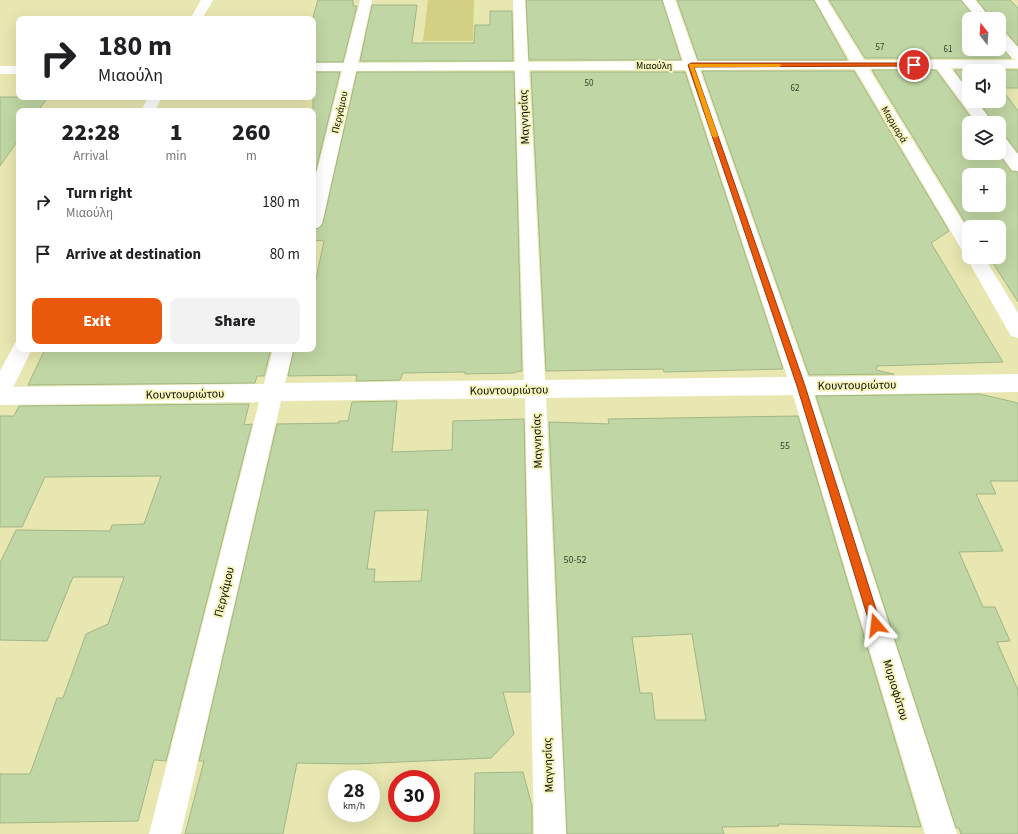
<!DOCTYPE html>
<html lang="en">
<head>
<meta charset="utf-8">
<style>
	body { margin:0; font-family:"Source Sans 3",sans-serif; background:#f2f2f2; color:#202124; height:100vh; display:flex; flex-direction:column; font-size:15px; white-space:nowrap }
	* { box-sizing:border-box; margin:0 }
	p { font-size:13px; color:#757577 }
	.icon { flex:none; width:22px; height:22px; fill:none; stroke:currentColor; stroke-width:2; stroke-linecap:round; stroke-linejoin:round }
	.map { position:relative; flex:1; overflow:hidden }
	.side { position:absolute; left:16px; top:108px; width:300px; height:244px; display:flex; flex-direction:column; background:#fff; border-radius:8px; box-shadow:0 4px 16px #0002 }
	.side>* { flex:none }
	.hud { position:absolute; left:16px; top:16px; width:300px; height:84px; border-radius:8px; box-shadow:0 4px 16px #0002; background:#fff; color:#202124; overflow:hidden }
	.needle { width:26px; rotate:343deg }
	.buttons { position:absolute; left:962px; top:12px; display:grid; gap:8px }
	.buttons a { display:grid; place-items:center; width:44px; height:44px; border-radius:8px; background:#fff; box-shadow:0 4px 16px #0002; font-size:20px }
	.speed { position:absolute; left:328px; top:770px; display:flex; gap:8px; font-size:20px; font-weight:700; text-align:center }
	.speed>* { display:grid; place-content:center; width:52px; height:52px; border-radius:50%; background:#fff; box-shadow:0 4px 16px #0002; line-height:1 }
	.speed small { font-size:10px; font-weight:400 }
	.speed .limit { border:6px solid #d22; background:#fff; color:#111 }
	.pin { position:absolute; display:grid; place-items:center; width:34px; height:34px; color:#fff; margin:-17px; border:2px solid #fff; border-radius:50%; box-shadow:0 1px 4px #0007 }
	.me { position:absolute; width:44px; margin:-22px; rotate:343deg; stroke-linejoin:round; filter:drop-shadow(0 0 3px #0008) }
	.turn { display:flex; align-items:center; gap:14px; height:84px; padding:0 16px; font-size:18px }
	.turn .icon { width:52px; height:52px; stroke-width:2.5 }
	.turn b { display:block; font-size:28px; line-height:34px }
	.eta { display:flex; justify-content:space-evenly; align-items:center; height:68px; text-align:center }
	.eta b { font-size:24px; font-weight:800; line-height:28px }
	.primary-button { display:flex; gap:8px; margin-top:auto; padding:8px 16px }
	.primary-button a { flex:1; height:46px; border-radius:8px; background:#ea580c; color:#fff; font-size:16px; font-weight:800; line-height:46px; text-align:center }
	.primary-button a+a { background:#f2f2f2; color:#202124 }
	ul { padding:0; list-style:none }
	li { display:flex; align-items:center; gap:12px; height:52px; padding:0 16px }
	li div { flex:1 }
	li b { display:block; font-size:15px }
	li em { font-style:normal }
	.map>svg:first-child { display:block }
	.green { fill:#d2d183 }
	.building { fill:#c0d6a4; stroke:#a1b686; fill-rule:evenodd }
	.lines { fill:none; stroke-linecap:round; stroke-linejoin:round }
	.minor { fill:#fff; fill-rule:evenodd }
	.tertiary { fill:#fff; fill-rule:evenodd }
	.route { fill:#ea580c; stroke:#983908 }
	.slow { fill:#f59e0b }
	.labels { text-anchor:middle; stroke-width:4; stroke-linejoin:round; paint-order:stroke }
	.far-number-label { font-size:9px; fill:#3a3e29 }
	.far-street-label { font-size:10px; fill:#0d0c00; stroke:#f5f5bd }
	.number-label { font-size:10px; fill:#3a3e29 }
	.street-label { font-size:12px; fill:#0d0c00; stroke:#f5f5bd }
</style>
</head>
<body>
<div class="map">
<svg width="1018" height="834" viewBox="0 0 1018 834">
	<rect width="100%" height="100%" fill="#e8e7b1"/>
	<path class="green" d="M428,0H474L473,41H423Z"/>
	<g class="building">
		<path d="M318,0H353V6H357L343,62H313V17Z"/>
		<path d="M526,0H662L681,60H529Z"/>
		<path d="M677,0H814L847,60H698Z"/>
		<path d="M829,0H961L976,19H969V49H999V45L1011,58H865Z"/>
		<path d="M977,0H1010L1018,8V46L1005,31L999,30V19H992Z"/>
		<path d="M372,5H417L412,43H474L475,25H490V11H512L513,61H360Z"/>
		<path d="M872,70H936L975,123H969V153H998L1011,171L1018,172V302L989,257H999V227H970L966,221L965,222ZM969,175H999V205H969Z"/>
		<path d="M954,70H1018V88H1001L1018,111V153L1006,137L999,135V123H994L978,101H999V71H969V90Z"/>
		<path d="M702,71H854L949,231L931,243L1003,362L877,366L876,370L894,374L809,375Z"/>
		<path d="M313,72H340L313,182Z"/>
		<path d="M357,72H514L522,371L515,372V373L465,374V372L403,373L400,380L356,381L357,375L288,376L294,349H313V293L324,241L313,240V230L319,228L323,223Z"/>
		<path d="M531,72H685L783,369L664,372L663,369L546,371Z"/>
		<path d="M0,97H48L38,111H19V139L0,166Z"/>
		<path d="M45,349H271L264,376H257L255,383L28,385Z"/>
		<path d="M980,394L1018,403V481H990L996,494H976L1003,551L959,552L983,607H995L1010,641L997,642L1018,690V834H961L959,828H956L816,396Z"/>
		<path d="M397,401L392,452L452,450L453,421L524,419L530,692H503L514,734L491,758L354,764L297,763L283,834H185L204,761H199L277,424L339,423V421H348L352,402ZM428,510L421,581L374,582L375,569H367L375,511Z"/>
		<path d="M249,404L244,425L252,424L166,761L154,760L138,821L0,823V774H30L57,698H63L86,634L108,624L124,577H73L47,641L0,640V563L16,530L110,531L112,525L144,524L161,476L45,477L22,527H0V416H14L19,406Z"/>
		<path d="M798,416L921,827L778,824L779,826L722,827L724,834H567L549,422L609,424L608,419ZM692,634L706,720H655L652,693H640L632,637Z"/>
		<path d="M523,772L532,806V834H474L475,773Z"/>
	</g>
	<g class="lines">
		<g class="minor">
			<path d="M360,0H372L358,63L515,62L513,0H525L528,62L683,61L663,0H675L697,61H850L815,0H827L864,60H1017L1013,59L999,43V31L1004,32L1018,48V68H951L969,92V101H976L993,123H977L937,69H869L969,232V257H984L1018,313V338L1011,336L966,257L968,253L963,252L855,69L700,70L808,377L1018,374V392L814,395L957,834H925L793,395L546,398L566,834H534L525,398L281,401L181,834H149L259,402L0,405V387L264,384L273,349H293L285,383L524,380L515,70L356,71L322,223L319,227L313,229V188L342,71H313V63H344ZM529,70H686L787,377L545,380Z"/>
			<path d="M962,0H975L991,19H978Z"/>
			<rect x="0" y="66" width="19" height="8"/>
			<path d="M999,136L1005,138L1018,155V171L1012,170L999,152Z"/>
		</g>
		<g class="tertiary">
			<path d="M201,0H213L202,19H190Z"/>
			<path d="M148,97H162L155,111H141Z"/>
			<path d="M19,342V349H32L8,398L0,401V371L15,343Z"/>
		</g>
	</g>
	<path class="route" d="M914,63L917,65L916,66L694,67L805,386L881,625L880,629L876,630L872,629L870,625L797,386L688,65L691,63Z"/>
	<path class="slow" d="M689,64H779L782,65L779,67H694L718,136L715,138L712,136Z"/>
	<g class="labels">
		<g class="far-number-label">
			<text x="880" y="50">57</text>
			<text x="948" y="52">61</text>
			<text x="589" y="86">50</text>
			<text x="795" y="91">62</text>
		</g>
		<g class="far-street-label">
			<text x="654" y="69">Μιαούλη</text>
			<text transform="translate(339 112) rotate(-77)" y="4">Περγάμου</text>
			<text transform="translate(895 124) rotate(59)" y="4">Μαρμαρά</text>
		</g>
		<g class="number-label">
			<text x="785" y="449">55</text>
			<text x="575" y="563">50-52</text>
		</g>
		<g class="street-label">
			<text transform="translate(524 117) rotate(-92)" y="4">Μαγνησίας</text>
			<text transform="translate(857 385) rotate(-1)" y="4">Κουντουριώτου</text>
			<text transform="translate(509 390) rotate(-1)" y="4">Κουντουριώτου</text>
			<text transform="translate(185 394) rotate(-1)" y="4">Κουντουριώτου</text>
			<text transform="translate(537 441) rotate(-92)" y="4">Μαγνησίας</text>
			<text transform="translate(224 592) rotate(-76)" y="4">Περγάμου</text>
			<text transform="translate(896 690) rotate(73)" y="4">Μυριοφύτου</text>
			<text transform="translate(548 765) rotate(-92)" y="4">Μαγνησίας</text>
		</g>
	</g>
</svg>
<div class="buttons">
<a><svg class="needle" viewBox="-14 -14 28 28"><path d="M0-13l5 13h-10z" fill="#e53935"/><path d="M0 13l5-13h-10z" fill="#757577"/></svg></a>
<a><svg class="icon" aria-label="sound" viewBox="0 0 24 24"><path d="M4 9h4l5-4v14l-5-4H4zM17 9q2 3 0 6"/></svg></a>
<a><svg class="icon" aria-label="layers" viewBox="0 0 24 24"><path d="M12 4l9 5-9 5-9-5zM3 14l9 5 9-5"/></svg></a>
<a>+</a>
<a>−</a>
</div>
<div class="speed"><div>28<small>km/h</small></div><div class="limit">30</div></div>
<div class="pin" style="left:914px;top:65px;background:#d93025"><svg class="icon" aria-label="arrive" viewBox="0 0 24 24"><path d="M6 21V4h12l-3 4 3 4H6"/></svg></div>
<svg class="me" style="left:876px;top:625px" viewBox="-20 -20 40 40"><path d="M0-17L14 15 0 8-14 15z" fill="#ea580c" stroke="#fff" stroke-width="4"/></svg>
<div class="hud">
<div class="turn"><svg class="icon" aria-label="right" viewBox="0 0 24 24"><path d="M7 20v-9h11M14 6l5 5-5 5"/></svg><div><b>180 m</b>Μιαούλη</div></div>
</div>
<section class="side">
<div class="eta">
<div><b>22:28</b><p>Arrival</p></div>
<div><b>1</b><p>min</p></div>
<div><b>260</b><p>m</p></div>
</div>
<ul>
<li><svg class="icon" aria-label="right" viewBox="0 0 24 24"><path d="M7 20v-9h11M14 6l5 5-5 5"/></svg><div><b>Turn right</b><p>Μιαούλη</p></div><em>180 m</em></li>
<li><svg class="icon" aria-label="arrive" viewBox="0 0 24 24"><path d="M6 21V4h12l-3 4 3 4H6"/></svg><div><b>Arrive at destination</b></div><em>80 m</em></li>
</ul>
<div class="primary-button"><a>Exit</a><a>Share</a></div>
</section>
</div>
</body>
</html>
